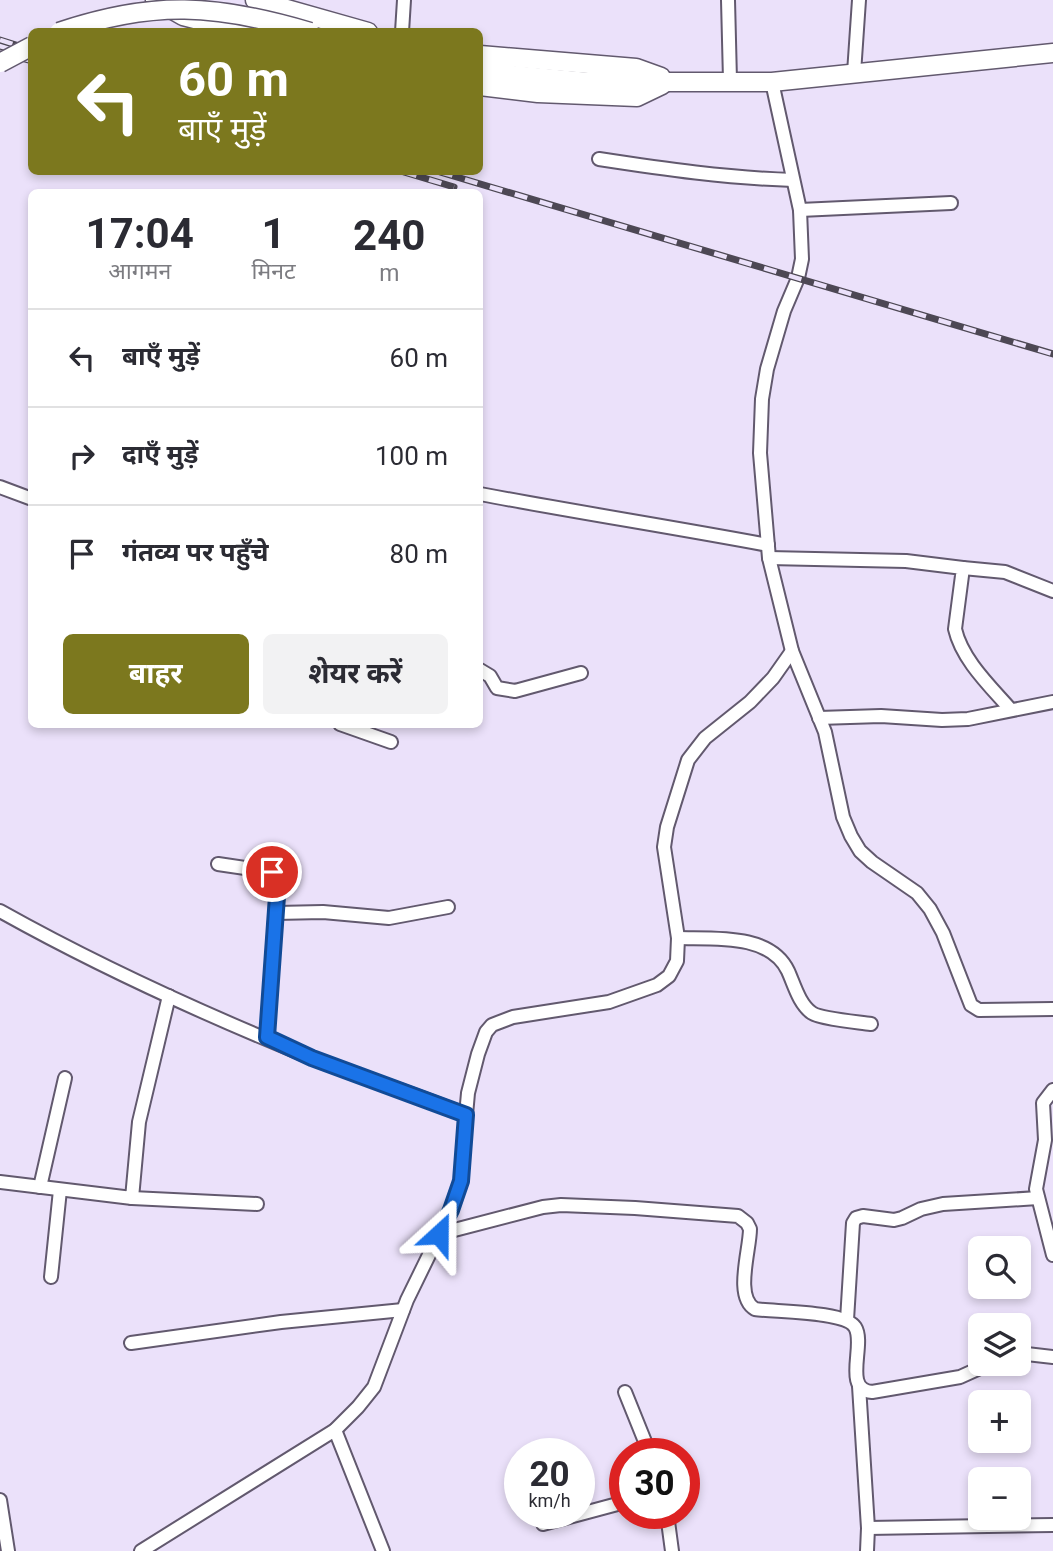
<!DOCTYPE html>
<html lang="hi">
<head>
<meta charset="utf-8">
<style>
	body { margin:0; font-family:Roboto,"Noto Sans Devanagari",sans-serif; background:#f2f2f3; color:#2b2b33; height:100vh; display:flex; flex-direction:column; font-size:26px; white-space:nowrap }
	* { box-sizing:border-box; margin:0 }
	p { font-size:23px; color:#7c7c81 }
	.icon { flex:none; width:38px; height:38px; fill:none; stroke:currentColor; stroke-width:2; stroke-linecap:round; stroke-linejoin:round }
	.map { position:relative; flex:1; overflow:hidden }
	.sheet { position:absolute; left:28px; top:189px; width:455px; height:539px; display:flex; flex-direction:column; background:#fff; border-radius:10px; box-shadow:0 4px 10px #0003 }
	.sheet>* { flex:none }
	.hud { position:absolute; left:28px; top:28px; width:455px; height:147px; border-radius:10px; box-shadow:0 4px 10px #0003; background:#7c781e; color:#fff; overflow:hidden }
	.tools { position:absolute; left:968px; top:1236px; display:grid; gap:14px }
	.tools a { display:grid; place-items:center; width:63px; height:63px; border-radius:10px; background:#fff; box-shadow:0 4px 10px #0003; font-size:35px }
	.speed { position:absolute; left:504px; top:1438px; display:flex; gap:14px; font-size:35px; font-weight:700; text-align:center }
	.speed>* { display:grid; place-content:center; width:91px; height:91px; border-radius:50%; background:#fff; box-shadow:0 4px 10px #0003; line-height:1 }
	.speed small { font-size:18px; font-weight:400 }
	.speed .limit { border:10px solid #d22; background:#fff; color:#111 }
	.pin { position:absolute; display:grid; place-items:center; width:60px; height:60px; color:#fff; margin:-30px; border:4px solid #fff; border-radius:50%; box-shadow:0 2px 7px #0007 }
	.me { position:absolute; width:77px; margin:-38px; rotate:24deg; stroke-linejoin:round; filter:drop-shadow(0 0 5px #0008) }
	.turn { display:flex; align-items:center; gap:24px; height:147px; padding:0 35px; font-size:32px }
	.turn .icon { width:91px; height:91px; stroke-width:2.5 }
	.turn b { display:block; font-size:49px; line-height:60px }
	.eta { display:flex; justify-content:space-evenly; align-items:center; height:119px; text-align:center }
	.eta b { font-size:42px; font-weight:700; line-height:49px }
	.button { display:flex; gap:14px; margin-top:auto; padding:14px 35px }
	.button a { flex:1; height:80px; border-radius:10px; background:#7c781e; color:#fff; font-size:28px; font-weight:700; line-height:80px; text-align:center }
	.button a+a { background:#f2f2f3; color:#2b2b33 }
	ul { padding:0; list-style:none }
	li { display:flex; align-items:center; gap:21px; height:98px; padding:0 35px; border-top:2px solid #e1e1e2 }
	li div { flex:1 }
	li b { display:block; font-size:26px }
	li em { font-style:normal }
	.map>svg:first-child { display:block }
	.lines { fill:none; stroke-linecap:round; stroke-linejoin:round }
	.street-casing { stroke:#62596e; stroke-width:16 }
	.secondary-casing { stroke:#62596e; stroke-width:21 }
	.street { stroke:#fff; stroke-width:12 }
	.secondary { stroke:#fff; stroke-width:18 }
	.rail-casing { stroke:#4d4854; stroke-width:7 }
	.rail { stroke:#ebe1fa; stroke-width:4.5; stroke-dasharray:13; stroke-linecap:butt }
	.secondary-bridge-casing { stroke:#62596e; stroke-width:21; stroke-linecap:butt }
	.secondary-bridge { stroke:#fff; stroke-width:18 }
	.route-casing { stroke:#114b97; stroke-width:18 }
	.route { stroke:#1a73e8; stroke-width:12 }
</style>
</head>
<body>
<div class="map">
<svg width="1053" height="1551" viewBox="0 0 1053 1551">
	<rect width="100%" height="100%" fill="#ebe1fa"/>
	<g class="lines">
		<defs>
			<g id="street">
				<path d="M728,0L730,80"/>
				<path d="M402,32L404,0"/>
				<path d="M854,73L859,0"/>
				<path d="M772,82L800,210L802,259L798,278L784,311L767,369L762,399L760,453L769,558L792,651L825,732L843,817L851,836L860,851L872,862L917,893L930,909L943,933L971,1005L979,1010L1053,1009"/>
				<path d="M599,159C664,169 727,178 793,180"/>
				<path d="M800,210L951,203"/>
				<path d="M0,487L32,499"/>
				<path d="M480,494C575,512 672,527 768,545"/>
				<path d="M769,558L906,561L963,568L955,629C962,660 991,687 1011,710"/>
				<path d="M963,568L1005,572L1053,591"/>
				<path d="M480,670L490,676L497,688L515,691L581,673"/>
				<path d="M819,718L881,716L942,720L968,719L1053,702"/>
				<path d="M340,724L391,742"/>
				<path d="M218,864L272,872L278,876L267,1037"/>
				<path d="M0,911C100,967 206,1015 312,1058C363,1078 416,1094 466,1115L468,1093L478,1054L486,1032L492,1025L513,1017L609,1002L657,985L669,976L677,961L678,938L664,847L667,827L688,760L705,738L750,702L773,678L792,651"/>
				<path d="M276,913L323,912L389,918L448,907"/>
				<path d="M678,938C713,939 770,933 788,971C794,984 799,1004 812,1013C821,1019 858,1022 871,1024"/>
				<path d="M1053,1090L1043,1103L1045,1140L1036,1189L1053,1255"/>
				<path d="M0,1182L132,1198L139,1122L169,996"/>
				<path d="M40,1187L65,1078"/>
				<path d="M132,1198L257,1204"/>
				<path d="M439,1234L543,1207L561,1205L635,1208L738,1216L747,1223L750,1229C750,1250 734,1297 755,1309C774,1312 845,1311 855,1327C866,1344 842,1390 872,1392L960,1377L991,1363"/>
				<path d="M51,1277L60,1190"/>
				<path d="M847,1320L853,1223L856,1218L863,1216L894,1220L902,1218L921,1209L943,1204L1038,1198"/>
				<path d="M131,1343L281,1322L403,1310"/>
				<path d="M1018,1353L1053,1357"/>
				<path d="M859,1386L868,1528L867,1551"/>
				<path d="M625,1392L650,1454"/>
				<path d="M335,1430L383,1551"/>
				<path d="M0,1500L8,1551"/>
				<path d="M667,1514L672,1551"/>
				<path d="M543,1524L625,1502"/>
				<path d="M868,1528L1053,1525"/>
				<path d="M141,1551L335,1430L358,1407L374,1387L407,1300L451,1210L461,1181L466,1115"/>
			</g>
			<g id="secondary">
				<path d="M155,0L183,16L245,32"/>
				<path d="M255,0L368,32"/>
				<path d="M480,55L636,68L661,77"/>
				<path d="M480,72L589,82H772L1053,53"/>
				<path d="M480,86L538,93L637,97L662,85"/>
			</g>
		</defs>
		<use href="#street" class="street-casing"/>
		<use href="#secondary" class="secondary-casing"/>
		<use href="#street" class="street"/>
		<use href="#secondary" class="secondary"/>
		<defs>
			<g id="rail">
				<path d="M0,40L32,50"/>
				<path d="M0,52L32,61"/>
				<path d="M404,172L454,187"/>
				<path d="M440,172L1053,354"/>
			</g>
		</defs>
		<use href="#rail" class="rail-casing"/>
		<use href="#rail" class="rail"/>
		<defs>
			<g id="secondary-bridge">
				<path d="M59,32C153,0 216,4 310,32"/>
				<path d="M0,63L32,46"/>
			</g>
		</defs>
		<use href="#secondary-bridge" class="secondary-bridge-casing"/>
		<use href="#secondary-bridge" class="secondary-bridge"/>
	</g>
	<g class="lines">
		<defs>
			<path id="route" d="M272,872L278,876V882L267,1037L312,1058L466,1115L461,1181L451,1210L439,1234"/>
		</defs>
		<use href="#route" class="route-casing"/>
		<use href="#route" class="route"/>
	</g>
</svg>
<div class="tools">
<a><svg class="icon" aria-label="search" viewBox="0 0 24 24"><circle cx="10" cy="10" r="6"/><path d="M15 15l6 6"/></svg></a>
<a><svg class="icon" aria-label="layers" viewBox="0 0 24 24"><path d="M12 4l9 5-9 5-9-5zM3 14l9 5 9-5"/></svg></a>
<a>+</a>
<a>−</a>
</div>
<div class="speed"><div>20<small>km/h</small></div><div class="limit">30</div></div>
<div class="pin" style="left:272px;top:872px;background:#d93025"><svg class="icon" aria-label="arrive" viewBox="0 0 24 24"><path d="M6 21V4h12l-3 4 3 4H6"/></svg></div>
<svg class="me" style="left:439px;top:1234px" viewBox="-20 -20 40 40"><path d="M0-17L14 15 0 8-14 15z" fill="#1a73e8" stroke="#fff" stroke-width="4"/></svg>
<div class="hud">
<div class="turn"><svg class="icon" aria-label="left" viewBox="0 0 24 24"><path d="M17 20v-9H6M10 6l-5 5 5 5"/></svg><div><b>60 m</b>बाएँ मुड़ें</div></div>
</div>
<section class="sheet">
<div class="eta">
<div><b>17:04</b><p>आगमन</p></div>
<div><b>1</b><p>मिनट</p></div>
<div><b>240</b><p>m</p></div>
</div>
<ul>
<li><svg class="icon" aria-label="left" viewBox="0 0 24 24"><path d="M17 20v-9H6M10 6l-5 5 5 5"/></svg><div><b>बाएँ मुड़ें</b></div><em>60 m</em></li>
<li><svg class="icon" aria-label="right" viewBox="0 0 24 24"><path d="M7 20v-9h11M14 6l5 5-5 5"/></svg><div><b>दाएँ मुड़ें</b></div><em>100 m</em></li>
<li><svg class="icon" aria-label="arrive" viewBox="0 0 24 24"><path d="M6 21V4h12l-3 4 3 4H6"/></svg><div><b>गंतव्य पर पहुँचे</b></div><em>80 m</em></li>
</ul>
<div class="button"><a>बाहर</a><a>शेयर करें</a></div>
</section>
</div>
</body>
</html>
